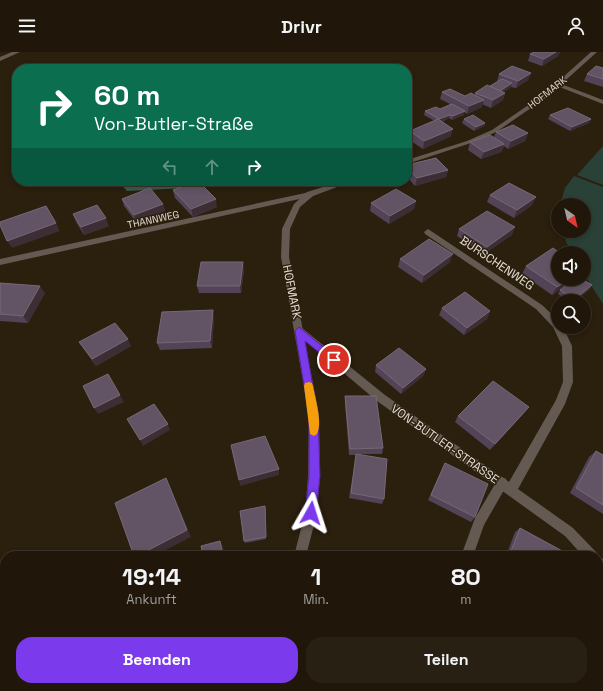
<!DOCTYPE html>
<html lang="de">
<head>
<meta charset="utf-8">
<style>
	body { margin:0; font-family:"Space Grotesk",sans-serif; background:#282013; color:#f1f3f6; height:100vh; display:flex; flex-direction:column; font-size:15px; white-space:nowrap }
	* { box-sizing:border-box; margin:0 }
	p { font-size:13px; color:#a29f9c }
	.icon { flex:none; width:22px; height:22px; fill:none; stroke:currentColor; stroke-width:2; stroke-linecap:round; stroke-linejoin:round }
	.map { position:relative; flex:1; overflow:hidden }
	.panel { position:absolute; left:0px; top:499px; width:603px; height:140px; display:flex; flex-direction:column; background:#20170a; border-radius:16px 16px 0 0; box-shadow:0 2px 6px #0003,0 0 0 1px #3d362b }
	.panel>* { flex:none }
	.top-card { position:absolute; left:12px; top:12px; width:400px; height:122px; border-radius:16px; box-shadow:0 2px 6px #0003,0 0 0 1px #3d362b; background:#0b6e4f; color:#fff; overflow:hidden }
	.needle { width:26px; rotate:146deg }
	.fabs { position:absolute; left:551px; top:146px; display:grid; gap:8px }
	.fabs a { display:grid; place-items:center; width:40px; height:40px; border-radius:50%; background:#20170a; box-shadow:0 2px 6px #0003,0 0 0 1px #3d362b; font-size:20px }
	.pin { position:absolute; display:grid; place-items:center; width:34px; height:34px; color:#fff; margin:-17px; border:2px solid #fff; border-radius:50%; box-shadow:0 1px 4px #0007 }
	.me { position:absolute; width:44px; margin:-22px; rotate:6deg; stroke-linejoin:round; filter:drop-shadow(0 0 3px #0008) }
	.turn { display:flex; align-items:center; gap:14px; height:84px; padding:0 16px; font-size:18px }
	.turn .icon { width:52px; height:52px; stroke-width:2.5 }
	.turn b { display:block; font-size:28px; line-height:34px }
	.lanes { display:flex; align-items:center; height:38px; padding:0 16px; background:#0003; justify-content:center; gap:20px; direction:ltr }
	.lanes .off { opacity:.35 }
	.eta { display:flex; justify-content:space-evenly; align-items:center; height:68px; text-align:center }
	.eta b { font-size:24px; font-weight:800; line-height:28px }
	.action { display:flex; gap:8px; margin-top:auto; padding:8px 16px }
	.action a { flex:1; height:46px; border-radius:16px; background:#7c3aed; color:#fff; font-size:16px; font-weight:800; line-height:46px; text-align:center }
	.action a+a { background:#282013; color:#f1f3f6 }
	header { display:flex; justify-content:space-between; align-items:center; height:52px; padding:0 16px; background:#20170a; font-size:18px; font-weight:800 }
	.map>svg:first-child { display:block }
	.green { fill:#294136 }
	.forest { fill:#3d5b4d }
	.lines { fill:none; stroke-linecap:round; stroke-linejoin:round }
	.service { fill:#655a52; fill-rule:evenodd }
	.minor { fill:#655a52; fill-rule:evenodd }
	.tertiary { fill:#655a52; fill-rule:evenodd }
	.wall { fill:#524357 }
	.shaded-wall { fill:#3c2e34 }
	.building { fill:#625464; stroke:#766976 }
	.route { fill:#7c3aed; stroke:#51269a }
	.slow { fill:#f59e0b }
	.labels { text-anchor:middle; stroke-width:3; stroke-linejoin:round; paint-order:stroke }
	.far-street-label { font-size:10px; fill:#e4dcd2; stroke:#2b1f0e }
	.street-label { font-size:12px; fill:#e4dcd2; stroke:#2b1f0e }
</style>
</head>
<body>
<header><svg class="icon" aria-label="menu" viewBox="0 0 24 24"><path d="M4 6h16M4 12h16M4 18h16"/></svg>Drivr<svg class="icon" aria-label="person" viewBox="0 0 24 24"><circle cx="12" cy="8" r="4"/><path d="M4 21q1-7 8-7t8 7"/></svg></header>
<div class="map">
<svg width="603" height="639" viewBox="0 0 603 639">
	<rect width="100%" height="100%" fill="#2b1f0e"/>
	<g class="green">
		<path d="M603,94V133L577,123Z"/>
		<path d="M574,124L603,135V252L584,222V201H572L566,190L564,179H584V153H560L565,136Z"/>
	</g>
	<path class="forest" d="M118,129H288L287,131L127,139Z"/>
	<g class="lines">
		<g class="service">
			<path d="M502,425L506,427L508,431L484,473L473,504H461L475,466L498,427Z"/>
			<path d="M414,634H428L426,639H412Z"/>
		</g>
		<g class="minor">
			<path d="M12,0H20L0,9V5Z"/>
			<path d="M557,32H561L603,48V52L557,34Z"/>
			<path d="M310,140L314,142L313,144L0,213V207Z"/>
			<path d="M428,177L542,253L558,268V275H563L572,294L573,330L565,352L518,437L573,476L596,500L598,504V505L603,507V522L598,520V504H583L565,484L377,349L294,279L299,275L302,276L385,343L509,430L556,348L563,330L562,294L553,275L536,257L425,182L424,180Z"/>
		</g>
		<g class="tertiary">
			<path d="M591,0H597L547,45L496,80L471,91L407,112V108L467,89L492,78L543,43Z"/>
			<path d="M342,129H353L313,144L300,155L290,177L289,205L319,363L320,424L317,461L306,504H294L305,461L308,424L309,363L281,205L282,177L294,152L307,140Z"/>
			<path d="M250,634H264L262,639H248Z"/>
		</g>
	</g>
	<g class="wall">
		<path d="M534,0H560L558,4L542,14L528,9L530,2Z"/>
		<path d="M603,16V35L584,29L587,22Z"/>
		<path d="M531,21L528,28L516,36L511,35L503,40L505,41L503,48L491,56L482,52V55L467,62L464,60V63L452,68L449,66L442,70L451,84L423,97L408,87L410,79L435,69L424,63L425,59L440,57L450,52L440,47L442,40L465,44L475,43V41L490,34L498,29H497L499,22Z"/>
		<path d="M550,63L591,67L589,71L570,79L548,67Z"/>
		<path d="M464,67L485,71L484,74L474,79L462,71Z"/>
		<path d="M496,80L528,81L525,89L508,97L504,94L501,100L481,107L468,98L470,90L494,85Z"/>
		<path d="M407,113L448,118L446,125L415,134L407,125Z"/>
		<path d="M173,138L217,155L193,165L175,146Z"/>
		<path d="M490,143L532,153L514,166L487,150Z"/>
		<path d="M122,147L163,152L165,159L136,170L124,154Z"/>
		<path d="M416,149L414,157L389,172L370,159L371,151Z"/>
		<path d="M73,162L109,174L84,183L76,170Z"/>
		<path d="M459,177L512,183L484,202L457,184Z"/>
		<path d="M400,207L450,210L422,231L398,215Z"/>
		<path d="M526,214L575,227L552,243L522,222Z"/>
		<path d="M244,218L241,241H199L197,234Z"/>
		<path d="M0,231L45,241L28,271L0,269Z"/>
		<path d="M590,237L575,249H568L558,242L560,238Z"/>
		<path d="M442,256L490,259L487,267L464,283L439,263Z"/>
		<path d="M214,265L212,296L160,298L157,291Z"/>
		<path d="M79,290L131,294L96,314Z"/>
		<path d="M376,313L426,317L423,324L401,342L375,320Z"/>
		<path d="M345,344L383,396L382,402H357L384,447L382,452L349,446L356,403H349L345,351Z"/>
		<path d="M524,361L490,398L455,370L458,364Z"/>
		<path d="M596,399L603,403V462L570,441L589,405Z"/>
		<path d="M445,411L475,465L471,470L428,448L442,417Z"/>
		<path d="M266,456V487L245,491L244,489Z"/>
		<path d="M520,476L565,504H506L515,480Z"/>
		<path d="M598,561L603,564V622L598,618Z"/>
		<path d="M396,634H407L406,637L402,638Z"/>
	</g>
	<g class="shaded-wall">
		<path d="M556,0H560L558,4L542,14L544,7Z"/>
		<path d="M531,21L528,28L516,36L518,29Z"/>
		<path d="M512,31L511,35L498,43L499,39Z"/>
		<path d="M505,41L503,48L491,56L493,48Z"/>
		<path d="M484,48L482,55L467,62L469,54Z"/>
		<path d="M465,59L464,63L452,68L453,64Z"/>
		<path d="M450,63L449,66L438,71L439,67Z"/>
		<path d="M591,67L589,71L570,79L572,75Z"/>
		<path d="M485,71L484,74L474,79L476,75Z"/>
		<path d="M453,77L451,84L423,97L424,89Z"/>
		<path d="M528,81L525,89L508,97L511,89Z"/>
		<path d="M504,92L501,100L481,107L484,100Z"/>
		<path d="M448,118L446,125L415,134L417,126Z"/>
		<path d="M536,145L532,153L514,166L517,158Z"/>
		<path d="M216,147L217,155L193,165L191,157Z"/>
		<path d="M416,149L414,157L389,172L390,164Z"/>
		<path d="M163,152L165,159L136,170L134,163Z"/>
		<path d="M106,166L109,174L84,183L81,175Z"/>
		<path d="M56,171L60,179L12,196L7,189Z"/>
		<path d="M515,175L512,183L484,202L487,195Z"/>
		<path d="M453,202L450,210L422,231L424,223Z"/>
		<path d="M243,210L244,218L241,241L240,234Z"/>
		<path d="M569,227H575L552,243L557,235Z"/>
		<path d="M592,233L590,237L575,249H573Z"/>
		<path d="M40,234L45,241L28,271L23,264Z"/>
		<path d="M213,258L214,265L212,296L210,289Z"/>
		<path d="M490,259L487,267L464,283L467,276Z"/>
		<path d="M128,287L131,294L96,314L92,307Z"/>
		<path d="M426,317L423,324L401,342L403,336Z"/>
		<path d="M108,322L124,350L98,362L94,356Z"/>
		<path d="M529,355L524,361L490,398L495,392Z"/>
		<path d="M168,372L170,378L143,394L140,388Z"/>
		<path d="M279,417V423L240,434L239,428Z"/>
		<path d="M166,426L170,434L191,485L154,504H137Z"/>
		<path d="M220,489L223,495L225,504H223Z"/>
		<rect x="139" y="634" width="7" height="5"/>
	</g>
	<g class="building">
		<path d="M534,0H556L544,7L530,2Z"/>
		<path d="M512,14L531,21L518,29L499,22Z"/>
		<path d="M596,14L603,16V27L587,22Z"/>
		<path d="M502,27L512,31L500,39L490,34Z"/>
		<path d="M487,33L505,41L493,48L475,41Z"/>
		<path d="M450,37L465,44L471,41L484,48L469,54L442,40Z"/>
		<path d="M452,52L465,59L453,64L450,63L439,67L425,59L436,55L440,57Z"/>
		<path d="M568,56L591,67L572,75L550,63Z"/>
		<path d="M473,63L485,71L476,75L464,67Z"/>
		<path d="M438,67L453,77L424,89L410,79Z"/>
		<path d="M513,73L528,81L511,89L496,80Z"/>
		<path d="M490,83L504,92L484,100L470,90Z"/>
		<path d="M436,106L448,118L417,126L407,115V113Z"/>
		<path d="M197,129H198L216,147L191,157L173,138Z"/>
		<path d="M509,131L536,145L517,158L490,143Z"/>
		<path d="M150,136L163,152L134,163L122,147Z"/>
		<path d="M396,137L416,149L390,164L371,151Z"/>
		<path d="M97,153L106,166L81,175L73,162Z"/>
		<path d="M46,154L56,171L7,189L0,173V170Z"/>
		<path d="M487,159L515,175L487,195L459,177Z"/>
		<path d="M429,187L453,202L424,223L400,207Z"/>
		<path d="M553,196L560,201H558V227H569L557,235L526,214Z"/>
		<path d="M201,210H243L240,234H197Z"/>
		<path d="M575,227H582L592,233L574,248L560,238Z"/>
		<path d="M0,231L40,234L23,264L0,262Z"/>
		<path d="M465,240L490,259L467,276L442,256Z"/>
		<path d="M213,258L210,289L157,291L162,260Z"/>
		<path d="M115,271L128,287L92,307L79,290Z"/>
		<path d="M399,296L426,317L403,336L376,313Z"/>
		<path d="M108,322L120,343L94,356L83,334Z"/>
		<path d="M493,329L529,355L495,392L458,364Z"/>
		<path d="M345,344H376L383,396L350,397Z"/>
		<path d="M154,352L168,372L140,388L127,367Z"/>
		<path d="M265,384L279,417L239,428L231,393Z"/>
		<path d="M596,399L603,403V453L576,436Z"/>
		<path d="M356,402L387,407L384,447L351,441Z"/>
		<path d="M445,411L488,432L475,465L431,443Z"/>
		<path d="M166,426L187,478L137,504H134L115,451Z"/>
		<path d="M265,454L266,485L244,489L240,459Z"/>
		<path d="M520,476L566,501L565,504H509Z"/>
		<path d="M220,489L223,504H203L201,494Z"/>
		<path d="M598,561L603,564V615L598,612Z"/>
		<rect x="85" y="634" width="54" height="5"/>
		<path d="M402,634H407L406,637Z"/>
	</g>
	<path class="route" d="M299,275L339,308L334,311L331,310L305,289L318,363L320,424L316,461L315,465L311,466L307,465L305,461L309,424V363L295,279Z"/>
	<path class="slow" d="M309,330L312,331L313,334C315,346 323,371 317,382L314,384L310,382L304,334L305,331Z"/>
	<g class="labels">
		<g class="far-street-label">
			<text transform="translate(547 40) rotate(-38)" y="4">HOFMARK</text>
			<text transform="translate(153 167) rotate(-12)" y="4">THANNWEG</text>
		</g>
		<g class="street-label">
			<text transform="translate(497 211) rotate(34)" y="4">BURSCHENWEG</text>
			<text transform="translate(292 240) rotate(79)" y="4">HOFMARK</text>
			<text transform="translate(445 392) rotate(35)" y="4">VON-BUTLER-STRASSE</text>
		</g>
	</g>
</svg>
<div class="fabs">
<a><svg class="needle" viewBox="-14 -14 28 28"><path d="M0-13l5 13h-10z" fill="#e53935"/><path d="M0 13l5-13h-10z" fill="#a29f9c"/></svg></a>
<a><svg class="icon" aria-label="sound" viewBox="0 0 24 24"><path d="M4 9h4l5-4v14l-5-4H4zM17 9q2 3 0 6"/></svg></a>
<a><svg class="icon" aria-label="search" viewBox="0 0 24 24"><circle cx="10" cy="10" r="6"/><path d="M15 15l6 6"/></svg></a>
</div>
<div class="pin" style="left:334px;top:308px;background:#d93025"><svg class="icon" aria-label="arrive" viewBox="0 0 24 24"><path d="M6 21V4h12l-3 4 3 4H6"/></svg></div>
<svg class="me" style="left:311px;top:461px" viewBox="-20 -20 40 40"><path d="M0-17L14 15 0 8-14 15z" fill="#7c3aed" stroke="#fff" stroke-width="4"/></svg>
<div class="top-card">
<div class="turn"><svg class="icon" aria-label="right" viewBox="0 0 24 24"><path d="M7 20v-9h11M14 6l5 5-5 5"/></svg><div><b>60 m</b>Von-Butler-Straße</div></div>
<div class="lanes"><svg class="icon off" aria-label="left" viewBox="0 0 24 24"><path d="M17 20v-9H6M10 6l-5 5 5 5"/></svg><svg class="icon off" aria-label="ahead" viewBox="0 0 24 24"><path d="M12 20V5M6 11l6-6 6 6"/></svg><svg class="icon" aria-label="right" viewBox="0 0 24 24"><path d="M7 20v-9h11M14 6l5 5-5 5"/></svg></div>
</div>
<section class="panel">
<div class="eta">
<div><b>19:14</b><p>Ankunft</p></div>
<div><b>1</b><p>Min.</p></div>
<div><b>80</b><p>m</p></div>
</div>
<div class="action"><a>Beenden</a><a>Teilen</a></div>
</section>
</div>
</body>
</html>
